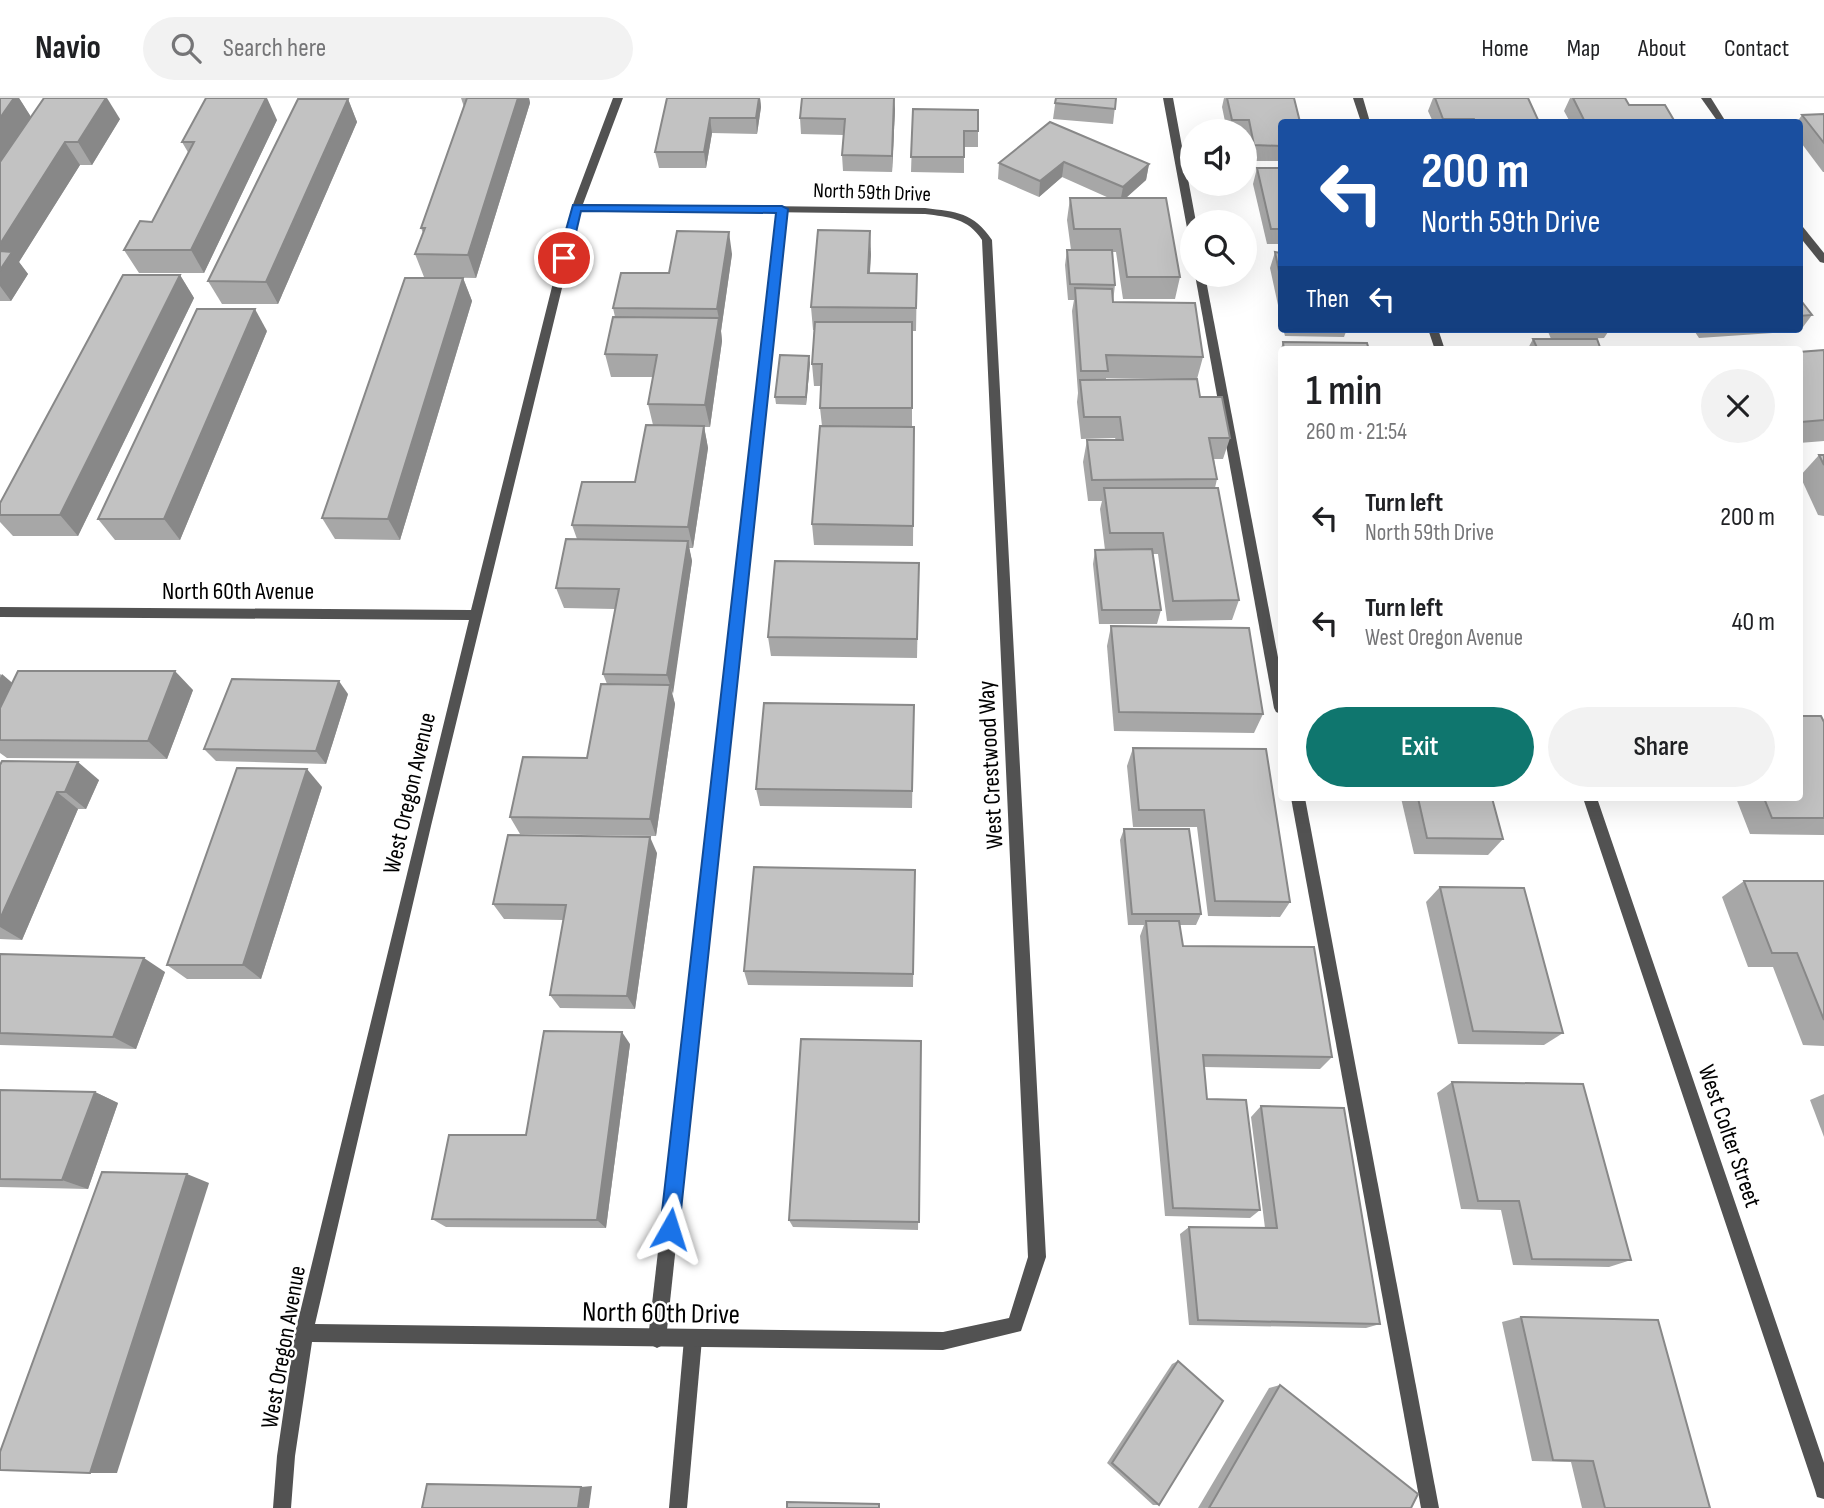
<!DOCTYPE html>
<html lang="en">
<head>
<meta charset="utf-8">
<style>
	body { margin:0; font-family:"Sofia Sans Condensed",sans-serif; background:#f2f2f2; color:#202124; height:100vh; display:flex; flex-direction:column; font-size:26px; white-space:nowrap }
	* { box-sizing:border-box; margin:0 }
	p { font-size:23px; color:#757577 }
	.icon { flex:none; width:38px; height:38px; fill:none; stroke:currentColor; stroke-width:2; stroke-linecap:round; stroke-linejoin:round }
	.map { position:relative; flex:1; overflow:hidden }
	.side { position:absolute; left:1278px; top:248px; width:525px; height:455px; display:flex; flex-direction:column; background:#fff; border-radius:7px; box-shadow:0 7px 28px #0002 }
	.side>* { flex:none }
	.top-card { position:absolute; left:1278px; top:21px; width:525px; height:214px; border-radius:7px; box-shadow:0 7px 28px #0002; background:#1a4fa0; color:#fff; overflow:hidden }
	.buttons { position:absolute; left:1180px; top:21px; display:grid; gap:14px }
	.buttons a { display:grid; place-items:center; width:77px; height:77px; border-radius:50%; background:#fff; box-shadow:0 7px 28px #0002; font-size:35px }
	.pin { position:absolute; display:grid; place-items:center; width:60px; height:60px; color:#fff; margin:-30px; border:4px solid #fff; border-radius:50%; box-shadow:0 2px 7px #0007 }
	.me { position:absolute; width:77px; margin:-38px; rotate:6deg; stroke-linejoin:round; filter:drop-shadow(0 0 5px #0008) }
	.turn { display:flex; align-items:center; gap:24px; height:147px; padding:0 28px; font-size:32px }
	.turn .icon { width:91px; height:91px; stroke-width:2.5 }
	.turn b { display:block; font-size:49px; line-height:60px }
	.then { display:flex; align-items:center; height:66px; padding:0 28px; background:#0003; gap:14px; font-size:26px }
	.round { display:grid; place-items:center; flex:none; width:74px; height:74px; border-radius:37px; background:#f2f2f2 }
	.headline { display:flex; align-items:center; justify-content:space-between; height:119px; padding:0 28px }
	h1 { font-size:42px; font-weight:600; line-height:52px }
	.primary-button { display:flex; gap:14px; margin-top:auto; padding:14px 28px }
	.primary-button a { flex:1; height:80px; border-radius:42px; background:#0f766e; color:#fff; font-size:28px; font-weight:600; line-height:80px; text-align:center }
	.primary-button a+a { background:#f2f2f2; color:#202124 }
	ul { padding:0; list-style:none }
	li { display:flex; align-items:center; gap:21px; height:105px; padding:0 28px }
	li div { flex:1 }
	li b { display:block; font-size:26px }
	li em { font-style:normal }
	header { display:flex; align-items:center; gap:42px; box-sizing:border-box; height:98px; padding:0 35px; background:#fff; border-bottom:2px solid #e0e0e0 }
	header strong { font-size:33px }
	nav { display:flex; gap:38px; margin-inline-start:auto; font-size:24px }
	.search { width:490px; height:63px; background:#f2f2f2; display:flex; align-items:center; gap:18px; box-sizing:border-box; padding:0 24px; border-radius:38px; color:#757577; font-size:26px }
	.map>svg:first-child { display:block }
	.lines { fill:none; stroke-linecap:round; stroke-linejoin:round }
	.service { fill:#525252; fill-rule:evenodd }
	.minor { fill:#525252; fill-rule:evenodd }
	.wall { fill:#a7a7a7 }
	.shaded-wall { fill:#888 }
	.building { fill:#c2c2c2; stroke:#888; stroke-width:2 }
	.route { fill:#1a73e8; stroke:#114b97; stroke-width:2 }
	.labels { text-anchor:middle; stroke-width:5; stroke-linejoin:round; paint-order:stroke }
	.far-street-label { font-size:21px; fill:#000; stroke:#fff }
	.street-label { font-size:24px; fill:#000; stroke:#fff }
	.near-street-label { font-size:28px; fill:#000; stroke:#fff }
</style>
</head>
<body>
<header>
<strong>Navio</strong>
<div class="search"><svg class="icon" aria-label="search" viewBox="0 0 24 24"><circle cx="10" cy="10" r="6"/><path d="M15 15l6 6"/></svg>Search here</div>
<nav><a>Home</a><a>Map</a><a>About</a><a>Contact</a></nav>
</header>
<div class="map">
<svg width="1824" height="1410" viewBox="0 0 1824 1410">
	<rect width="100%" height="100%" fill="#fff"/>
	<g class="lines">
		<g class="service">
			<path d="M1163,0H1173L1196,124H1192V133L1187,130Z"/>
			<path d="M782,108L787,111L666,1241L663,1247L657,1250L651,1247L648,1241L777,111Z"/>
			<path d="M1195,177H1205L1281,575V616L1276,614L1274,610Z"/>
			<path d="M1291,700H1305L1439,1410H1421Z"/>
			<path d="M693,1232L699,1235L702,1241L687,1410H669L684,1241L687,1235Z"/>
		</g>
		<g class="minor">
			<path d="M613,0H623L583,106L925,110C957,114 973,114 992,142L1046,1159L1021,1233L943,1252L312,1244L295,1358L291,1410H273L277,1358L295,1235L469,522L0,519V509L471,512L572,109ZM581,112L925,116C949,119 968,120 982,142L1028,1159L1009,1220L943,1234L315,1226L431,728Z"/>
			<path d="M1353,0H1363L1370,24H1361Z"/>
			<path d="M1701,0H1711L1726,24H1718Z"/>
			<path d="M1799,128L1803,129L1824,155V165L1820,164L1799,138Z"/>
			<path d="M1428,231H1438L1445,252H1435Z"/>
			<path d="M1583,700H1597L1824,1365V1401L1817,1399L1815,1392Z"/>
		</g>
	</g>
	<g class="wall">
		<path d="M0,0H19L31,19L120,21L92,67H80L19,164L28,176L11,203H0Z"/>
		<path d="M461,0H529L530,5L476,180L424,179L415,156L423,135L421,130L464,9Z"/>
		<path d="M667,0H760L761,9L757,36L712,35L706,70H659L655,54Z"/>
		<path d="M1056,0H1116L1113,26L1053,21Z"/>
		<path d="M1224,0H1294L1281,24V63H1250L1244,38V33H1227L1222,9Z"/>
		<path d="M1433,0H1528L1539,24H1433L1428,13Z"/>
		<path d="M1570,0H1625L1629,7L1675,24H1570L1564,13Z"/>
		<path d="M348,1L357,24L278,206H222L208,183Z"/>
		<path d="M895,11L892,74L843,73L842,57L844,37L801,36L800,20Z"/>
		<path d="M913,11L978,33V49H964V75L911,74Z"/>
		<path d="M1824,16V74H1823L1799,42V24H1797L1802,17Z"/>
		<path d="M277,22L204,175H139L124,152L152,124L189,56L182,44Z"/>
		<path d="M1050,24L1149,66L1146,82L1126,100L1180,179L1175,201H1123L1116,154H1112L1115,187L1113,204L1203,259L1197,281L1106,280V282L1200,299L1230,340L1223,361H1214L1217,381L1215,390L1239,502L1232,522L1167,523L1158,456H1153L1161,512L1157,526H1099L1093,466L1095,452H1105L1100,411L1102,403H1088L1083,364L1087,342H1116L1115,340L1081,341L1077,304L1078,295L1072,213L1074,202H1068L1065,167L1067,152H1071L1067,122L1070,100H1109L1062,79L1039,99L998,81L999,65Z"/>
		<path d="M1257,70H1281V146H1267L1253,86Z"/>
		<path d="M1275,154L1281,155V221L1270,170Z"/>
		<path d="M732,156L721,233L722,243L710,329H704L708,350L693,450H689L692,463L672,596L675,606L656,738L520,736L510,719L587,660L607,586L603,576L615,511L564,510L556,490L577,441L572,427L635,384L653,327L648,306L653,279H611L605,256L615,219L613,210L669,175Z"/>
		<path d="M871,156L870,175L917,176L916,233H912V329H914L913,448L814,447L812,426L822,328L820,310L821,288H814L812,266L814,232H813L811,209Z"/>
		<path d="M180,177L194,200L78,438H13L0,424V405Z"/>
		<path d="M463,180L472,203L400,442L335,441L322,420Z"/>
		<path d="M1799,200L1812,217L1800,233L1699,240L1693,231H1799Z"/>
		<path d="M1283,231H1347L1344,239L1285,238Z"/>
		<path d="M1547,231H1610L1604,240L1577,241L1601,252H1527L1533,241H1551Z"/>
		<path d="M267,233L180,442H115L98,421Z"/>
		<path d="M1283,244L1369,252H1281V275L1278,260Z"/>
		<path d="M1824,252V343L1799,345V254Z"/>
		<path d="M810,265L806,307L776,306L775,299Z"/>
		<path d="M1819,357H1824V418L1818,417L1800,378Z"/>
		<path d="M919,465L917,560L771,558L768,539Z"/>
		<path d="M1111,528L1263,616L1254,635L1114,633L1107,548Z"/>
		<path d="M0,576L12,585L193,592L167,661L7,660L0,655Z"/>
		<path d="M348,596L326,666L216,663L204,651Z"/>
		<path d="M914,607L912,710L760,708L756,691Z"/>
		<path d="M1824,624V737L1750,736L1736,700H1799Z"/>
		<path d="M1133,650L1266,651L1290,804L1280,819L1208,818L1197,729H1133L1127,668Z"/>
		<path d="M0,667L99,682L86,711H78L22,842L0,841Z"/>
		<path d="M322,689L261,881H187L167,867Z"/>
		<path d="M1401,700H1492L1503,741L1488,757L1414,756Z"/>
		<path d="M1124,731L1201,816L1196,827H1180L1183,848L1332,959L1320,971L1204,969L1207,1001L1260,1112L1250,1120L1165,1118L1140,838L1144,827H1128L1120,742Z"/>
		<path d="M657,755L635,911L560,910L550,897L563,822L504,821L493,806Z"/>
		<path d="M915,772L913,889L748,887L744,873Z"/>
		<path d="M1744,783H1824V948L1803,947L1773,869H1748L1722,799Z"/>
		<path d="M1440,789L1563,935L1544,947L1458,946L1426,804Z"/>
		<path d="M0,856L165,874L136,951L0,947Z"/>
		<path d="M921,943L918,1132L793,1129L789,1122Z"/>
		<path d="M630,946L606,1130L446,1129L432,1121Z"/>
		<path d="M1452,984L1631,1162L1609,1169L1513,1167L1501,1112L1461,1111L1437,995Z"/>
		<path d="M0,992L95,994L118,1005L88,1091L0,1089Z"/>
		<path d="M1824,996V1039L1810,1002Z"/>
		<path d="M1261,1008L1380,1226L1366,1230L1189,1227L1180,1136L1189,1129L1265,1130L1251,1019Z"/>
		<path d="M1521,1219L1710,1410H1582L1571,1364L1532,1363L1502,1224Z"/>
		<path d="M1178,1263L1159,1407H1153L1107,1365L1172,1266Z"/>
		<path d="M1280,1287L1411,1410H1198L1269,1290Z"/>
	</g>
	<g class="shaded-wall">
		<path d="M14,0H19L31,19L0,65V20Z"/>
		<path d="M106,0H107L120,21L92,67L78,44Z"/>
		<path d="M266,0H267L277,22L204,175L191,152Z"/>
		<path d="M518,0H529L530,5L476,180L468,157Z"/>
		<path d="M759,0H760L761,9L757,36L756,20Z"/>
		<path d="M894,0L895,11L892,74V58Z"/>
		<path d="M348,1L357,24L278,206L266,184Z"/>
		<path d="M710,20L712,35L706,70L704,54Z"/>
		<path d="M65,44L80,67L19,164L28,176L11,203L0,188V146Z"/>
		<path d="M1064,64L1062,79L1039,99L1040,83Z"/>
		<path d="M1149,66L1146,82L1120,105L1123,89Z"/>
		<path d="M870,133L871,156L868,198V175Z"/>
		<path d="M729,134L732,156L721,233L722,243L710,329L705,307L719,221L717,211Z"/>
		<path d="M180,177L194,200L78,438L60,417Z"/>
		<path d="M463,180L472,203L400,442L388,421Z"/>
		<path d="M255,211L267,233L180,442L164,421Z"/>
		<path d="M809,258L810,265L806,307V299Z"/>
		<path d="M704,328L708,350L693,450L688,429Z"/>
		<path d="M688,443L692,463L673,596L667,577Z"/>
		<path d="M175,573L193,592L167,661L148,643Z"/>
		<path d="M2,576L17,589L0,624V580Z"/>
		<path d="M339,583L348,596L326,666L316,653Z"/>
		<path d="M670,587L675,606L656,738L650,721Z"/>
		<path d="M78,664L99,682L86,711L65,694Z"/>
		<path d="M307,671L322,689L261,881L243,867Z"/>
		<path d="M57,694L78,711L22,842L0,829V821Z"/>
		<path d="M650,739L657,755L635,911L627,898Z"/>
		<path d="M144,860L165,874L136,951L113,939Z"/>
		<path d="M622,934L630,946L606,1130L597,1122Z"/>
		<path d="M95,994L118,1005L88,1091L62,1082Z"/>
		<path d="M187,1076L209,1085L117,1375H90Z"/>
		<path d="M592,1388L589,1410H578L581,1389Z"/>
	</g>
	<g class="building">
		<path d="M0,0H14L0,20Z"/>
		<path d="M44,0H106L78,44H65L0,146V64Z"/>
		<path d="M206,0H266L191,152H124L140,123L152,124L194,44H182Z"/>
		<path d="M467,0H518L468,157L415,156L425,130H421Z"/>
		<path d="M667,0H759L756,20H710L704,54H655Z"/>
		<path d="M802,0H894L892,58L842,57L845,21L800,20Z"/>
		<path d="M1056,0H1116L1115,11L1055,5Z"/>
		<path d="M1227,0H1294L1300,24H1281V48L1254,47L1249,22H1232Z"/>
		<path d="M1435,0H1528L1539,24H1475L1474,21H1443Z"/>
		<path d="M1573,0H1625L1629,7H1665L1675,24H1585Z"/>
		<path d="M298,1H348L266,184L208,183Z"/>
		<path d="M913,11L978,12V33H964V59H911Z"/>
		<path d="M1824,16V45L1802,17Z"/>
		<path d="M1050,24L1149,66L1123,89L1064,64L1040,83L999,65Z"/>
		<path d="M1257,70H1281V131H1271Z"/>
		<path d="M1070,100H1166L1180,179H1127L1120,131H1074Z"/>
		<path d="M818,132L870,133L868,175L917,176L916,210L811,209Z"/>
		<path d="M677,133L729,134L717,211L613,210L621,175H669Z"/>
		<path d="M1067,152H1112L1115,187L1070,186Z"/>
		<path d="M0,153L12,154L0,172Z"/>
		<path d="M1275,154L1281,155V183Z"/>
		<path d="M123,177H180L60,417H0V405Z"/>
		<path d="M405,180H463L388,421L322,420Z"/>
		<path d="M1075,190L1112,191L1113,204L1195,205L1203,259L1106,257L1108,273H1081Z"/>
		<path d="M1799,200L1812,217L1799,218Z"/>
		<path d="M197,211H255L164,421H98Z"/>
		<path d="M613,219L719,220L705,307L648,306L657,257L605,256Z"/>
		<path d="M815,224H912V310H820L822,266H812Z"/>
		<path d="M1533,241H1597L1601,252H1538Z"/>
		<path d="M1283,244L1367,245L1369,252H1284Z"/>
		<path d="M1824,252V322L1801,324L1799,322V254Z"/>
		<path d="M780,257L809,258L806,299H775Z"/>
		<path d="M1197,281L1200,299H1222L1230,340H1209L1217,381L1092,382L1087,342H1123L1120,319H1084L1080,282Z"/>
		<path d="M646,327L704,328L688,429L572,427L582,384H635Z"/>
		<path d="M820,328L914,329L913,428L812,426Z"/>
		<path d="M1819,357H1824V367Z"/>
		<path d="M1104,390H1218L1239,502L1173,503L1163,435H1110Z"/>
		<path d="M566,441L688,443L667,577L603,576L619,491L556,490Z"/>
		<path d="M1152,451L1161,512H1102L1095,452Z"/>
		<path d="M775,463L919,465L917,541L768,539Z"/>
		<path d="M1111,528L1249,530L1263,616L1119,614Z"/>
		<path d="M18,573H175L148,643L0,642V610Z"/>
		<path d="M232,581L339,583L316,653L204,651Z"/>
		<path d="M601,586L670,587L650,721L510,719L523,659L587,660Z"/>
		<path d="M764,605L914,607L912,693L756,691Z"/>
		<path d="M1799,618H1821L1824,624V720H1772L1764,700H1799Z"/>
		<path d="M1133,650L1266,651L1290,804L1215,803L1204,712H1139Z"/>
		<path d="M2,663L78,664L65,694H57L0,821V667Z"/>
		<path d="M237,670L307,671L243,867H167Z"/>
		<path d="M1418,700H1492L1503,741L1427,740Z"/>
		<path d="M1124,731H1189L1201,816H1132Z"/>
		<path d="M508,737L650,739L627,898L550,897L566,807L493,806Z"/>
		<path d="M754,769L915,772L913,876L744,873Z"/>
		<path d="M1744,783H1824V922L1797,855H1772Z"/>
		<path d="M1440,789L1524,790L1563,935L1473,933Z"/>
		<path d="M1146,823H1179L1183,848L1314,849L1332,959L1203,957L1207,1001L1246,1002L1260,1112L1173,1110Z"/>
		<path d="M0,856L144,860L113,939L0,935Z"/>
		<path d="M544,933L622,934L597,1122L432,1121L449,1037H526Z"/>
		<path d="M801,941L921,943L919,1124L789,1122Z"/>
		<path d="M1452,984L1583,986L1631,1162L1532,1161L1519,1103H1478Z"/>
		<path d="M0,992L95,994L62,1082L0,1081Z"/>
		<path d="M1261,1008L1344,1010L1380,1226L1198,1222L1189,1129L1277,1130Z"/>
		<path d="M102,1074L187,1076L90,1375L0,1372V1354Z"/>
		<path d="M1521,1219L1658,1222L1710,1410H1605L1593,1363L1553,1362Z"/>
		<path d="M1178,1263L1223,1303L1159,1407L1112,1365Z"/>
		<path d="M1280,1287L1418,1396L1411,1410H1209Z"/>
		<path d="M427,1386L581,1389L578,1410H422Z"/>
		<path d="M787,1404L879,1406V1410H787Z"/>
	</g>
	<path class="route" d="M573,107L782,108L788,111L679,1131L676,1137L670,1140L663,1137L660,1131L776,115L581,113L570,160L564,164L558,160Z"/>
	<g class="labels">
		<g class="far-street-label">
			<text transform="translate(872 94) rotate(2)" y="7">North 59th Drive</text>
		</g>
		<g class="street-label">
			<text x="238" y="501">North 60th Avenue</text>
			<text transform="translate(990 667) rotate(-93)" y="8">West Crestwood Way</text>
			<text transform="translate(409 695) rotate(-77)" y="8">West Oregon Avenue</text>
			<text transform="translate(1730 1038) rotate(71)" y="8">West Colter Street</text>
			<text transform="translate(283 1249) rotate(-80)" y="8">West Oregon Avenue</text>
		</g>
		<g class="near-street-label">
			<text transform="translate(661 1214) rotate(1)" y="10">North 60th Drive</text>
		</g>
	</g>
</svg>
<div class="buttons">
<a><svg class="icon" aria-label="sound" viewBox="0 0 24 24"><path d="M4 9h4l5-4v14l-5-4H4zM17 9q2 3 0 6"/></svg></a>
<a><svg class="icon" aria-label="search" viewBox="0 0 24 24"><circle cx="10" cy="10" r="6"/><path d="M15 15l6 6"/></svg></a>
</div>
<div class="pin" style="left:564px;top:160px;background:#d93025"><svg class="icon" aria-label="arrive" viewBox="0 0 24 24"><path d="M6 21V4h12l-3 4 3 4H6"/></svg></div>
<svg class="me" style="left:670px;top:1131px" viewBox="-20 -20 40 40"><path d="M0-17L14 15 0 8-14 15z" fill="#1a73e8" stroke="#fff" stroke-width="4"/></svg>
<div class="top-card">
<div class="turn"><svg class="icon" aria-label="left" viewBox="0 0 24 24"><path d="M17 20v-9H6M10 6l-5 5 5 5"/></svg><div><b>200 m</b>North 59th Drive</div></div>
<div class="then">Then<svg class="icon" aria-label="left" viewBox="0 0 24 24"><path d="M17 20v-9H6M10 6l-5 5 5 5"/></svg></div>
</div>
<section class="side">
<div class="headline"><div><h1>1 min</h1><p>260 m · 21:54</p></div><a class="round"><svg class="icon" aria-label="close" viewBox="0 0 24 24"><path d="M6 6l12 12M18 6L6 18"/></svg></a></div>
<ul>
<li><svg class="icon" aria-label="left" viewBox="0 0 24 24"><path d="M17 20v-9H6M10 6l-5 5 5 5"/></svg><div><b>Turn left</b><p>North 59th Drive</p></div><em>200 m</em></li>
<li><svg class="icon" aria-label="left" viewBox="0 0 24 24"><path d="M17 20v-9H6M10 6l-5 5 5 5"/></svg><div><b>Turn left</b><p>West Oregon Avenue</p></div><em>40 m</em></li>
</ul>
<div class="primary-button"><a>Exit</a><a>Share</a></div>
</section>
</div>
</body>
</html>
